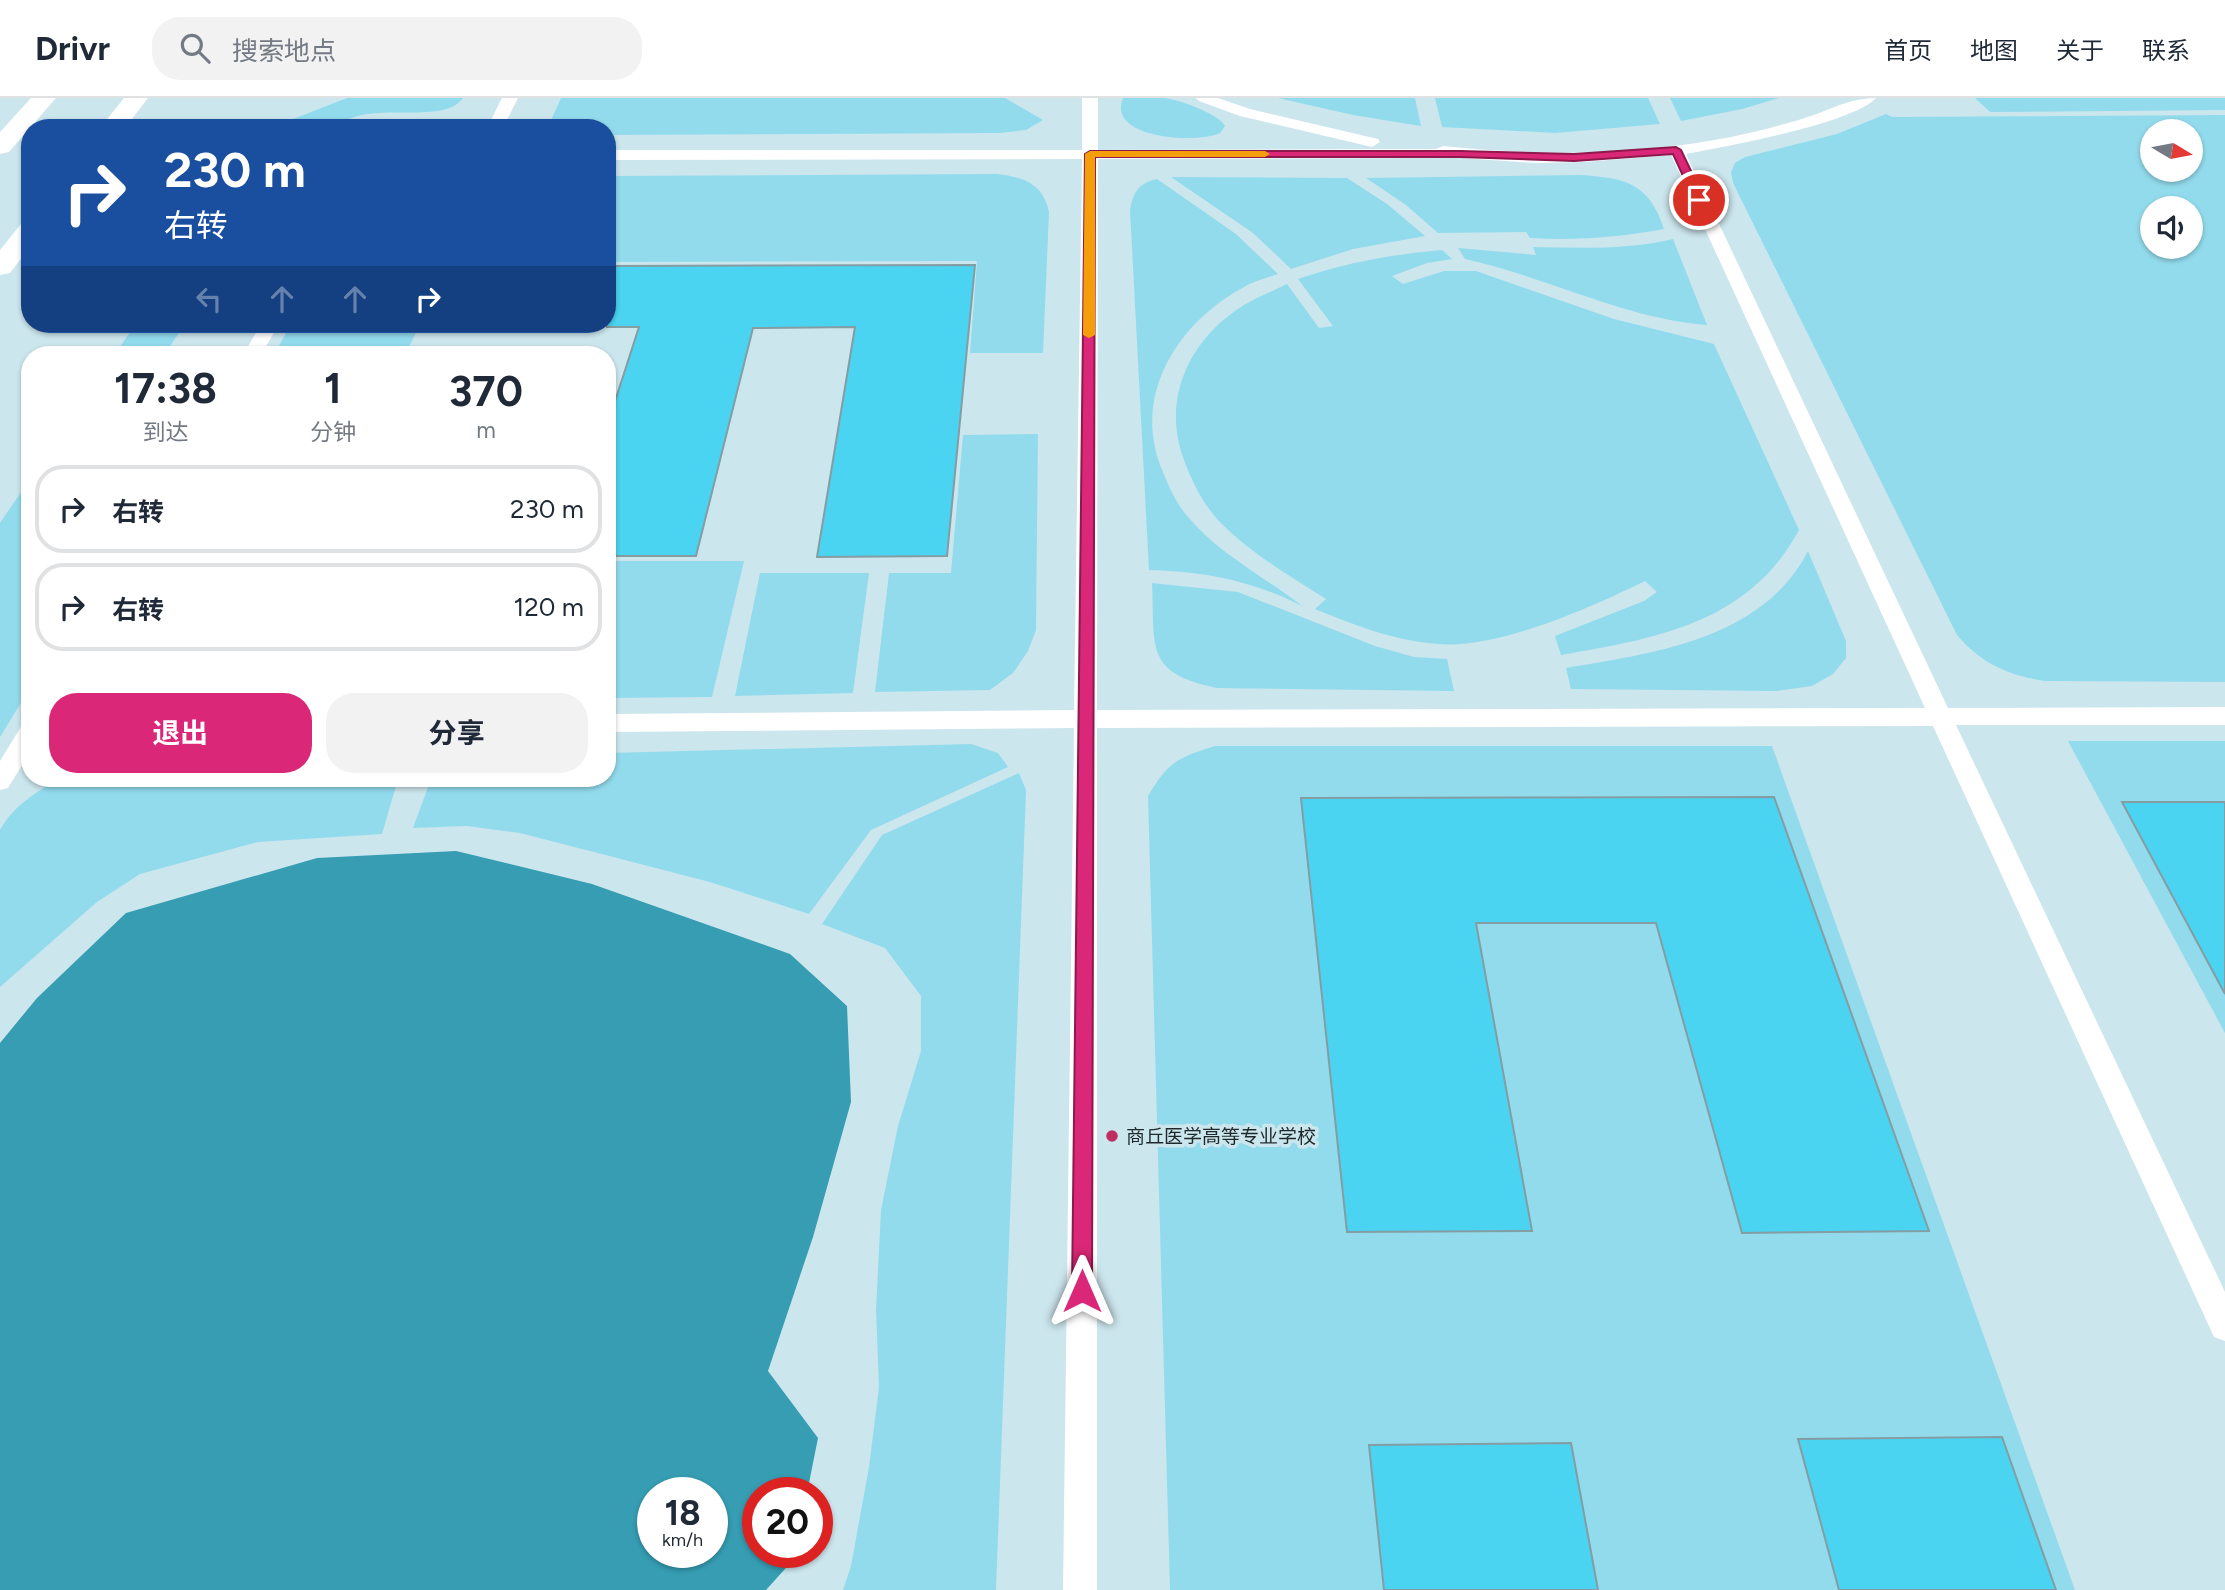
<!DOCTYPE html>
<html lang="zh">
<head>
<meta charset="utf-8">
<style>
	body { margin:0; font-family:Figtree,"Noto Sans SC",sans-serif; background:#f2f2f3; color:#1f2937; height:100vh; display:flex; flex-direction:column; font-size:26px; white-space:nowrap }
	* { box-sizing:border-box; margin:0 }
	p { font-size:23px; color:#747a83 }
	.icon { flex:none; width:38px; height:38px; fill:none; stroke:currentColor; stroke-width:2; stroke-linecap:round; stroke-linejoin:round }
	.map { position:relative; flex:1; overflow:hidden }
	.details { position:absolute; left:21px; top:248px; width:595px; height:441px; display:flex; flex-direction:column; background:#fff; border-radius:28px; box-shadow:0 2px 5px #0004 }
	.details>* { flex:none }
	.banner { position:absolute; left:21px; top:21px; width:595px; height:214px; border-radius:28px; box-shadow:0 2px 5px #0004; background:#1a4fa0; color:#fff; overflow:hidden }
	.needle { width:46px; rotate:100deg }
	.tools { position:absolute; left:2140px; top:21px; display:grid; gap:14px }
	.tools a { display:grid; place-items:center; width:63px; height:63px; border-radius:50%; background:#fff; box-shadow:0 2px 5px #0004; font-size:35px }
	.speed { position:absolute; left:637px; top:1379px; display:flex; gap:14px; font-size:35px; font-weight:700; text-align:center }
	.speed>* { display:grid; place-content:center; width:91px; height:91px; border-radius:50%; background:#fff; box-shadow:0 2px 5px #0004; line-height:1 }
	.speed small { font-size:18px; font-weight:400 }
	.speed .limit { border:10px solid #d22; background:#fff; color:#111 }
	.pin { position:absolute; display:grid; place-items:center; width:60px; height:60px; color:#fff; margin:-30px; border:4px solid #fff; border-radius:50%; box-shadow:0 2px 7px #0007 }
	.me { position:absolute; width:77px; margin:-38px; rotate:0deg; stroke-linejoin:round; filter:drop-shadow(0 0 5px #0008) }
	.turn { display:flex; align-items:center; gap:24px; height:147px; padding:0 28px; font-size:32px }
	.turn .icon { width:91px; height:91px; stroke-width:2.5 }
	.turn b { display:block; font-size:49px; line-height:60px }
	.lanes { display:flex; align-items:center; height:66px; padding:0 28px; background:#0003; justify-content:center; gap:35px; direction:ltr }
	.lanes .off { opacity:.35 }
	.eta { display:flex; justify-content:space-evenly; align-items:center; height:119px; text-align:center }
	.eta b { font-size:42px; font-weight:700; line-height:49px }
	.button { display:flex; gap:14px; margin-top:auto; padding:14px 28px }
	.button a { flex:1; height:80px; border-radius:28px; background:#db2777; color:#fff; font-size:28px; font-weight:700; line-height:80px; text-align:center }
	.button a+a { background:#f2f2f3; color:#1f2937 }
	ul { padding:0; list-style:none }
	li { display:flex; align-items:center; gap:21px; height:88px; margin:0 14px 10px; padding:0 14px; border:4px solid #e0e1e3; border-radius:28px }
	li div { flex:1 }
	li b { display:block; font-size:26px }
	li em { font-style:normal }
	header { display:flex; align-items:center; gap:42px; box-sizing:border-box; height:98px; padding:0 35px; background:#fff; border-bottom:2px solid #e0e1e3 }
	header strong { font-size:33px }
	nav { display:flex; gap:38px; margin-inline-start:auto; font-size:24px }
	.search { width:490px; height:63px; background:#f2f2f3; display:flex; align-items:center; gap:18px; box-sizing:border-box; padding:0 24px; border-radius:28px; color:#747a83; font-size:26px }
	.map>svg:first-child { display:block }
	.green { fill:#92dbed; fill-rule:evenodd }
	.water { fill:#369db3; fill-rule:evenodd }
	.building { fill:#4bd4f1; stroke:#849da3; stroke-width:2 }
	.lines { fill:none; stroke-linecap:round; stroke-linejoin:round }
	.service { fill:#fff; fill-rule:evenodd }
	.primary { fill:#fff; fill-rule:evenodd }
	.route { fill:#db2777; stroke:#8e194d; stroke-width:2 }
	.slow { fill:#f59e0b }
	.poi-dot { fill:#bc2f60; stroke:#cce6ed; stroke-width:2.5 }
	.labels { text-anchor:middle; stroke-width:7; stroke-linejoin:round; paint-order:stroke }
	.poi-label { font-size:19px; fill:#1f292b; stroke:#cce6ed; text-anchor:start }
</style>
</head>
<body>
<header>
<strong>Drivr</strong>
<div class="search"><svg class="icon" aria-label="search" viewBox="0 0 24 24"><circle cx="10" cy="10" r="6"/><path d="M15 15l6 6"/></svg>搜索地点</div>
<nav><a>首页</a><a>地图</a><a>关于</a><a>联系</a></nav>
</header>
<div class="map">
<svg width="2225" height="1492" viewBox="0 0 2225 1492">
	<rect width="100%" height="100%" fill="#cce6ed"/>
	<g class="green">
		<path d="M347,0H463C443,29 365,0 338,29L270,30Z"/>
		<path d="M561,0H1005L1043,22L1026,32L999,35L607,37V30L558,29L552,20Z"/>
		<path d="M1123,0C1137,0 1151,0 1164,0C1178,1 1219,16 1225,28L1220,35C1197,46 1106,41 1123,0Z"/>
		<path d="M1278,0H1415L1421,28L1353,17Z"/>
		<path d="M1435,0H1648L1660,26L1555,35L1442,29Z"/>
		<path d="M1670,0H1779L1742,11L1681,23Z"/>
		<path d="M1975,0H2225V12L1990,14Z"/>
		<path d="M1886,16L1892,19L2225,17V584L2045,583C2010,578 1980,565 1957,537L1733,85L1731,74L1735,65L1745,59L1837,36ZM2152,33H2191V72H2152ZM2191,110V149H2152V110Z"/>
		<path d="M997,76C1024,79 1043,86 1049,114L1043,255H970L977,163L607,164V78Z"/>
		<path d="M1580,77C1626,80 1649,85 1664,131C1619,139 1576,143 1530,140L1526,134L1438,135L1406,107L1366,80Z"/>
		<path d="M1171,79L1347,80L1387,106L1425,138L1353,151L1291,171L1253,135Z"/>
		<path d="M1157,81L1236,136L1278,176C1267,180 1254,183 1244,189C1177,225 1130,299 1163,374C1169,389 1177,407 1189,420C1219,456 1265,479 1302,508C1250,482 1206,474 1149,472L1130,112C1133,94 1139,85 1157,81Z"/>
		<path d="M1673,141L1707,227C1622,220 1547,179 1465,161L1458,150L1536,157L1533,149C1580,150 1627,152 1673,141Z"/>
		<path d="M1442,152L1452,161L1427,165L1392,178L1403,186L1444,173H1476L1614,221L1714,246L1799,432C1748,526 1656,540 1561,557L1555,538L1644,503L1657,494L1645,483C1590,510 1498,551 1438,546C1395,543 1354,527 1315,511L1326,501C1290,478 1252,456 1222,426C1205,410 1192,384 1184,362C1161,301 1189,241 1244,207C1258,199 1273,193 1287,186L1319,230L1333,228L1298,181C1345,165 1393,156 1442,152Z"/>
		<path d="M136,226H185L164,257H114Z"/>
		<path d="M291,226H420L405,257H274Z"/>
		<path d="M1038,336L1036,532L1028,553L1013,575L990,592L875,594L889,475H951L963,337Z"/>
		<path d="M30,381V590L0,639V425Z"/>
		<path d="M1808,453L1846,543V560L1833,576L1812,588L1777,593L1571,591L1566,570C1655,555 1763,541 1808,453Z"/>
		<path d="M607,463H744L712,599L607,600Z"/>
		<path d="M760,475H869L853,595L735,598Z"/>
		<path d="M1152,485L1238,494L1375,548L1414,559L1447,561L1454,593L1217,590C1144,575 1155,549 1152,485Z"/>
		<path d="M2068,643H2225V935Z"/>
		<path d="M971,646L998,655L1008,669L871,732L809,816L710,784L520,735L467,728L413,730L431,681H607V655Z"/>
		<path d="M1215,648H1772L2075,1492H1170L1148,698C1168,664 1177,660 1215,648Z"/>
		<path d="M1019,675L1026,692L996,1492H843L851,1468L869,1369L879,1289L876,1212L881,1112L898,1028L921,953V898L885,850L822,826L882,737Z"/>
		<path d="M59,681H398L382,736L258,744L140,776L97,804L0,889V732C14,707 35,695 59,681Z"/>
	</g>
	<path class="water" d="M456,753L592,786L790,856L847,908L851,1004L813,1139L768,1273L818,1340L807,1395H758V1454H795L794,1461L766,1492H0V945L37,900L126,815L317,760ZM653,1395H712V1454H653Z"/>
	<g class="building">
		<path d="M975,167L947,458L817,459L855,229L753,230L696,458H607V328L639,229H607V168Z"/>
		<path d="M1774,699L1929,1133L1742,1135L1656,825H1476L1532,1133L1347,1134L1301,700Z"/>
		<path d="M2122,704H2225V896Z"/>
		<path d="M2002,1339L2056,1492H1839L1798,1341Z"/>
		<path d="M1571,1345L1598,1492H1384L1369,1347Z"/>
	</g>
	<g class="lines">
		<g class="service">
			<path d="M502,0H518L503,30H487Z"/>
			<path d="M1082,0H1098V52L1436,51L1443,48C1539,58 1636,58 1731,39C1759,33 1787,26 1814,17C1835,9 1853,0 1876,0C1852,26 1723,49 1686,56L1948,610L2225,609V627H1956L2225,1194V1243L2214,1239L1933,628L1097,630V1492H1063L1074,630L607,634V616L1074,612L1082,61L607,62V52H1082ZM1671,57L1925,610L1097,612L1098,61L1463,60L1535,65L1584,64Z"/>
			<path d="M1196,0H1218L1250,11L1378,41L1380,44L1372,49L1240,18L1199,3Z"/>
			<path d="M261,226H279L261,257H243Z"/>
			<path d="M30,624V654L8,690L0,692V663L22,627Z"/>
		</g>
		<g class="primary">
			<path d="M31,0H56L9,54L0,56V34Z"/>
			<path d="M124,0H148L125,30H100Z"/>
			<path d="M30,124V149L10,175L0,177V152L21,126Z"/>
		</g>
	</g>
	<path class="route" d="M1676,49L1681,52L1705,102L1703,104L1694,102L1673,56L1574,63L1460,59H1095L1092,1193L1089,1200L1082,1202L1075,1200L1072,1193L1085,56L1090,53H1460L1574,56Z"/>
	<path class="slow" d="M1090,53H1265L1270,56L1265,59H1095V237L1089,240L1083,237L1085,56Z"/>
	<circle class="poi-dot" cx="1112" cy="1038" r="7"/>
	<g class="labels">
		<g class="poi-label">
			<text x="1126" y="1045">商丘医学高等专业学校</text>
		</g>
	</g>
</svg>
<div class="tools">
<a><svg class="needle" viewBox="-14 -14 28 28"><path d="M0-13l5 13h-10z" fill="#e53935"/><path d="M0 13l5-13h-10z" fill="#747a83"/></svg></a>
<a><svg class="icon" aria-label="sound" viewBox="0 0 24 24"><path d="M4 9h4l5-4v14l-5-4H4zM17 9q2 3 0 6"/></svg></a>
</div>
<div class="speed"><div>18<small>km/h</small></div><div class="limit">20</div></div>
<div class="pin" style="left:1699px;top:102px;background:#d93025"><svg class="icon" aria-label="arrive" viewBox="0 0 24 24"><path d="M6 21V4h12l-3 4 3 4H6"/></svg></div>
<svg class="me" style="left:1082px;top:1193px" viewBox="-20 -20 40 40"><path d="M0-17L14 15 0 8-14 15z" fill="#db2777" stroke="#fff" stroke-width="4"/></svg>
<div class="banner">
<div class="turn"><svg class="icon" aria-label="right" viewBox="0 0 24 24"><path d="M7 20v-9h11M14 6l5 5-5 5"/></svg><div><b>230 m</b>右转</div></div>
<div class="lanes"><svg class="icon off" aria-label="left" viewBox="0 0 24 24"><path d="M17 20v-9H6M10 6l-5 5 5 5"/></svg><svg class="icon off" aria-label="ahead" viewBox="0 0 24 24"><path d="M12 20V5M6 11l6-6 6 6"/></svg><svg class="icon off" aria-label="ahead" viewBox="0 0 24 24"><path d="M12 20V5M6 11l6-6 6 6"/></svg><svg class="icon" aria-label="right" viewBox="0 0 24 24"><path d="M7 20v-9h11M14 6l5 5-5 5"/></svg></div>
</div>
<section class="details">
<div class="eta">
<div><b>17:38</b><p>到达</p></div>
<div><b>1</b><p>分钟</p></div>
<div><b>370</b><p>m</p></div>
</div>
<ul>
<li><svg class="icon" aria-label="right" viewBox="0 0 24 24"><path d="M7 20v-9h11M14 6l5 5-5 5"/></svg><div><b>右转</b></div><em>230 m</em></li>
<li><svg class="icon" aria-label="right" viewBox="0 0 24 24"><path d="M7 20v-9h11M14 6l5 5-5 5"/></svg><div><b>右转</b></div><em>120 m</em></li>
</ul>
<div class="button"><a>退出</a><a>分享</a></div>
</section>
</div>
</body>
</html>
